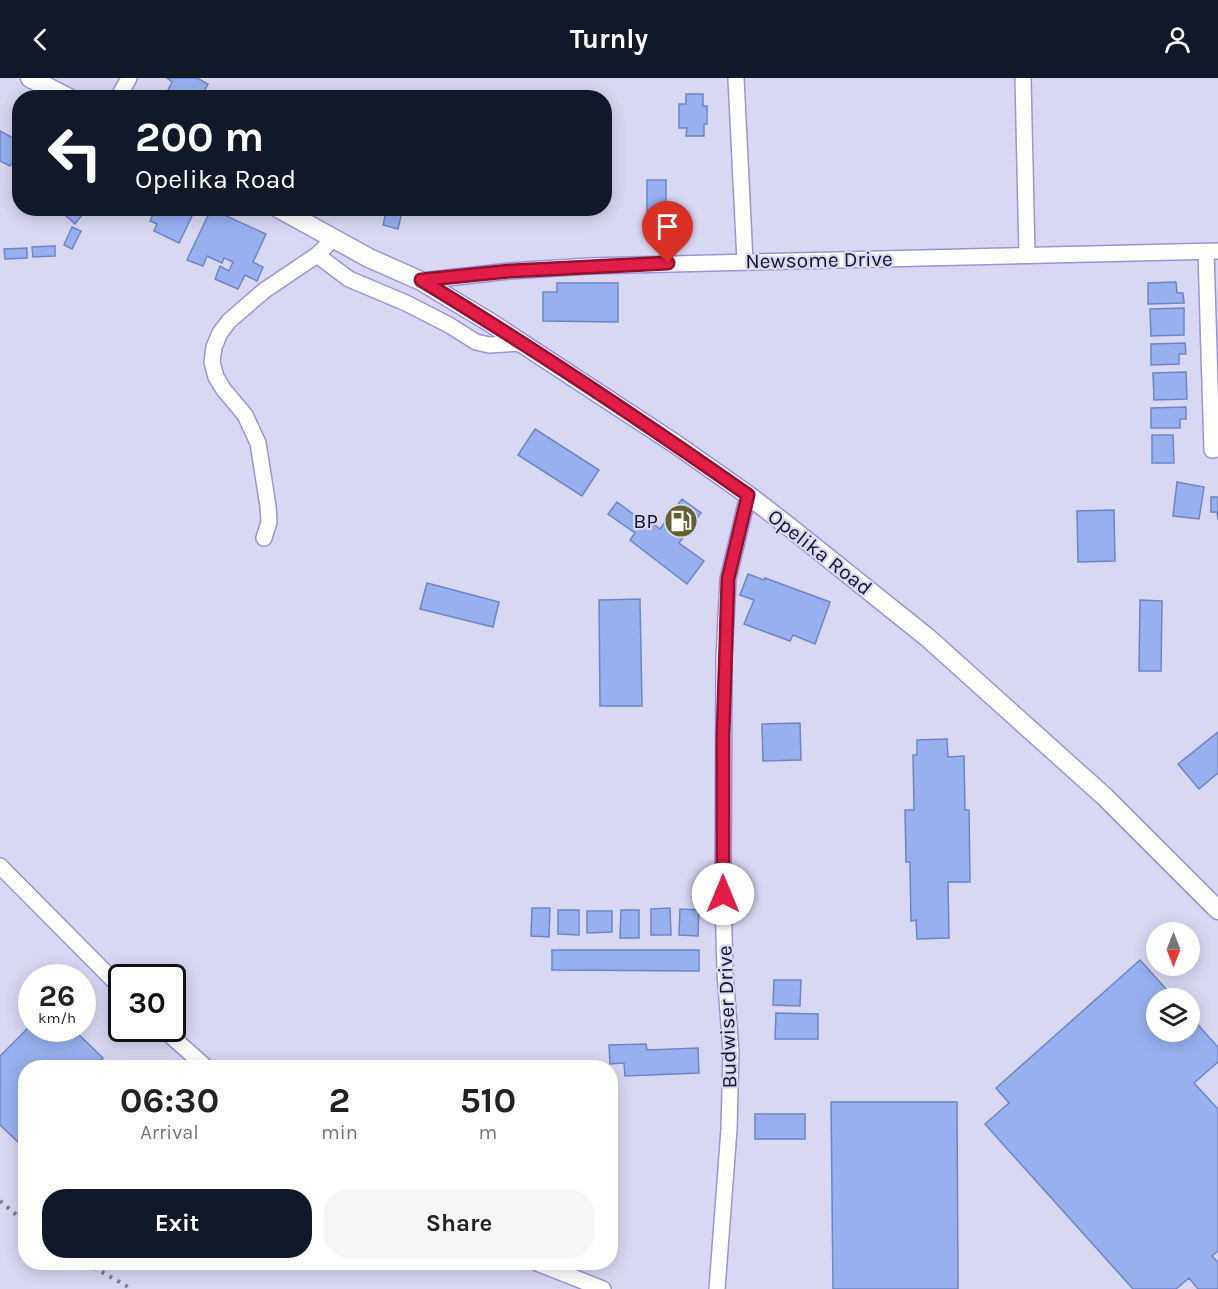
<!DOCTYPE html>
<html lang="en">
<head>
<meta charset="utf-8">
<style>
	body { margin:0; font-family:Karla,sans-serif; background:#f6f6f6; color:#222; height:100vh; display:flex; flex-direction:column; font-size:22px; white-space:nowrap }
	* { box-sizing:border-box; margin:0 }
	p { font-size:20px; color:#767676 }
	.icon { flex:none; width:33px; height:33px; fill:none; stroke:currentColor; stroke-width:2; stroke-linecap:round; stroke-linejoin:round }
	.map { position:relative; flex:1; overflow:hidden }
	.drawer { position:absolute; left:18px; top:982px; width:600px; height:210px; display:flex; flex-direction:column; background:#fff; border-radius:24px; box-shadow:0 3px 15px #0003 }
	.drawer>* { flex:none }
	.hud { position:absolute; left:12px; top:12px; width:600px; height:126px; border-radius:24px; box-shadow:0 3px 15px #0003; background:#111827; color:#fff; overflow:hidden }
	.needle { width:39px; rotate:180deg }
	.tools { position:absolute; left:1146px; top:844px; display:grid; gap:12px }
	.tools a { display:grid; place-items:center; width:54px; height:54px; border-radius:50%; background:#fff; box-shadow:0 3px 15px #0003; font-size:30px }
	.speed { position:absolute; left:18px; top:886px; display:flex; gap:12px; font-size:30px; font-weight:700; text-align:center }
	.speed>* { display:grid; place-content:center; width:78px; height:78px; border-radius:50%; background:#fff; box-shadow:0 3px 15px #0003; line-height:1 }
	.speed small { font-size:15px; font-weight:400 }
	.speed .limit { border:3px solid #111; border-radius:9px; background:#fff; color:#111 }
	.pin { position:absolute; display:grid; place-items:center; width:51px; height:51px; color:#fff; margin:-62px -26px; border-radius:50% 50% 50% 0; rotate:-45deg; box-shadow:0 0 6px #0007 }
	.pin .icon { rotate:45deg }
	.me { position:absolute; width:66px; margin:-33px; rotate:0deg; stroke-linejoin:round; filter:drop-shadow(0 0 4px #0008) }
	.turn { display:flex; align-items:center; gap:21px; height:126px; padding:0 24px; font-size:27px }
	.turn .icon { width:78px; height:78px; stroke-width:2.5 }
	.turn b { display:block; font-size:42px; line-height:51px }
	.eta { display:flex; justify-content:space-evenly; align-items:center; height:102px; text-align:center }
	.eta b { font-size:36px; font-weight:700; line-height:42px }
	.button { display:flex; gap:12px; margin-top:auto; padding:12px 24px }
	.button a { flex:1; height:69px; border-radius:24px; background:#111827; color:#fff; font-size:24px; font-weight:700; line-height:69px; text-align:center }
	.button a+a { background:#f6f6f6; color:#222 }
	header { display:flex; justify-content:space-between; align-items:center; height:78px; padding:0 24px; background:#111827; color:#fff; font-size:27px; font-weight:700 }
	.map>svg:first-child { display:block }
	.building { fill:#98b0f0; stroke:#6e85c2; stroke-width:1.5 }
	.lines { fill:none; stroke-linecap:round; stroke-linejoin:round }
	.minor-casing { stroke:#9a94d6; stroke-width:18 }
	.major-casing { stroke:#9a94d6; stroke-width:21 }
	.minor { stroke:#fff; stroke-width:15 }
	.major { stroke:#fff; stroke-width:18 }
	.rail { stroke:#7d7b95; stroke-width:4; stroke-dasharray:3 6; stroke-linecap:butt }
	.route-casing { stroke:#92132f; stroke-width:15 }
	.route { stroke:#e11d48; stroke-width:10 }
	.labels { text-anchor:middle; stroke-width:4.5; stroke-linejoin:round; paint-order:stroke }
	.street-label { font-size:21px; fill:#16132b; stroke:#d9d8f4 }
	.poi-label { font-size:21px; fill:#16132b; stroke:#d9d8f4; text-anchor:end }
</style>
</head>
<body>
<header><svg class="icon" aria-label="back" viewBox="0 0 24 24"><path d="M15 5l-7 7 7 7"/></svg>Turnly<svg class="icon" aria-label="person" viewBox="0 0 24 24"><circle cx="12" cy="8" r="4"/><path d="M4 21q1-7 8-7t8 7"/></svg></header>
<div class="map">
<svg width="1218" height="1211" viewBox="0 0 1218 1211">
	<rect width="100%" height="100%" fill="#d9d8f4"/>
	<g class="building">
		<path d="M167,0H197L208,6L201,20H177L167,14L172,4Z"/>
		<path d="M686,16H703V28H707V46H704V58H686L687,50H679V26H686Z"/>
		<path d="M0,53L20,64V89L12,85L10,88L0,83Z"/>
		<path d="M647,102H666V150L647,151Z"/>
		<path d="M57,130H73L82,137L75,146Z"/>
		<path d="M166,130H190L195,132L179,165L154,153L157,146L150,143L155,132L164,136Z"/>
		<path d="M387,130H403L398,151L383,147Z"/>
		<path d="M211,131L266,156L253,184L263,189L257,203L245,197L238,211L215,201L220,188L229,193L233,184L224,180L222,185L207,178L203,188L187,182Z"/>
		<path d="M72,149L81,153L72,171L64,167Z"/>
		<path d="M55,168V178L33,179L32,169Z"/>
		<path d="M27,170V180L5,181L4,171Z"/>
		<path d="M1176,204L1177,215H1183L1184,225L1148,226V205Z"/>
		<path d="M557,205H618V244L543,243V214H557Z"/>
		<path d="M1184,230V257L1151,258L1150,231Z"/>
		<path d="M1185,265L1186,276H1179V286L1151,287V266Z"/>
		<path d="M1186,294L1187,321L1154,322L1153,295Z"/>
		<path d="M1186,329V341H1180V350H1151V330Z"/>
		<path d="M535,351L599,392L582,418L518,377Z"/>
		<path d="M1152,357H1173L1174,385H1152Z"/>
		<path d="M1177,404L1204,409L1199,441L1173,438Z"/>
		<path d="M1211,419H1218V442L1217,434H1211Z"/>
		<path d="M682,421L701,435L679,465L704,483L687,506L630,462L635,455L608,436L617,424L644,444L647,441L660,451Z"/>
		<path d="M1114,432L1115,483L1078,484L1077,433Z"/>
		<path d="M748,496L764,502L765,500L830,524L815,566L793,557L790,563L744,546L754,522L740,517Z"/>
		<path d="M427,505L499,524L493,549L420,531Z"/>
		<path d="M640,521L642,628H600L599,522Z"/>
		<path d="M1140,522L1162,523L1161,593H1139Z"/>
		<path d="M800,645L801,682L763,683L762,646Z"/>
		<path d="M1218,654V695L1199,711L1178,686Z"/>
		<path d="M947,661L948,679L964,678L965,732H969L970,804H948L949,860L917,861L916,842L911,843L910,784H906L905,732H914L913,677H917V662Z"/>
		<path d="M532,830H550L549,859L531,858Z"/>
		<path d="M670,830L671,857H651V831Z"/>
		<path d="M680,831L699,832L698,858L679,857Z"/>
		<path d="M558,832H579V857L558,856Z"/>
		<path d="M621,832H639V860H620Z"/>
		<path d="M587,833H612V854L587,855Z"/>
		<path d="M552,872H699V893L552,892Z"/>
		<path d="M1140,882L1175,921H1156V954H1190V938L1218,969V984L1194,1005L1218,1031V1173L1212,1178L1218,1184V1211H1198L1189,1200L1176,1211H1133L985,1046L1009,1025L996,1010Z"/>
		<path d="M774,902H801L800,928L773,927Z"/>
		<path d="M776,935L818,936V961H775Z"/>
		<path d="M32,946V951H73L103,980L93,990H26V1059L19,1065L0,1047V978Z"/>
		<path d="M646,966L647,972L698,970L699,995L625,998L624,985L610,986L609,967Z"/>
		<path d="M831,1024H957L958,1211H833Z"/>
		<rect x="755" y="1036" width="50" height="25"/>
	</g>
	<g class="lines">
		<defs>
			<g id="minor">
				<path d="M736,0L745,184"/>
				<path d="M1023,0L1027,177"/>
				<path d="M118,20L129,0"/>
				<path d="M1206,174L1212,372L1218,371"/>
				<path d="M317,177L349,201L406,225L449,247L476,264L489,267L522,265"/>
				<path d="M421,203L510,193L588,188L1218,173"/>
				<path d="M264,460L269,444L268,428L258,365L245,337L224,312L216,299L212,284L214,269L220,255L229,243L265,212L317,177L334,160"/>
				<path d="M0,788L122,911"/>
				<path d="M163,951L207,990"/>
				<path d="M537,1185L603,1211"/>
				<path d="M717,1211L729,1051L731,973L725,895L723,816L724,580L728,501L748,417"/>
			</g>
			<g id="major">
				<path d="M30,0L69,20"/>
				<path d="M278,130L369,180L421,203L491,245L677,367L748,417L792,451L928,560L1105,719L1218,832"/>
			</g>
		</defs>
		<use href="#minor" class="minor-casing"/>
		<use href="#major" class="major-casing"/>
		<use href="#minor" class="minor"/>
		<use href="#major" class="major"/>
		<g class="rail">
			<path d="M0,1123L26,1145"/>
			<path d="M86,1185L132,1211"/>
		</g>
	</g>
	<g class="lines">
		<defs>
			<path id="route" d="M668,185L510,193L421,202C533,270 641,342 748,417L728,501L723,658V816"/>
		</defs>
		<use href="#route" class="route-casing"/>
		<use href="#route" class="route"/>
	</g>
	<defs>
		<symbol id="fuel-disc" viewBox="-11 -11 22 22"><circle r="9.5" fill="#63622f" stroke="#d9d8f4"/><path d="M-5.5-6h7V0h2V4h1.3V-2.5L3-4.5l.8-.8L6-3V5H2.5V1h-1V6h-7ZM-4.2-4.7v3.2H.2V-4.7Z" fill="#fff"/></symbol>
	</defs>
	<g fill-rule="evenodd">
		<use href="#fuel-disc" x="662" y="424" width="38" height="38"/>
	</g>
	<g class="labels">
		<g class="street-label">
			<text transform="translate(819 182) rotate(-1)" y="7">Newsome Drive</text>
			<text transform="translate(820 474) rotate(38)" y="7">Opelika Road</text>
			<text transform="translate(727 939) rotate(-92)" y="7">Budwiser Drive</text>
		</g>
		<g class="poi-label">
			<text x="658" y="450">BP</text>
		</g>
	</g>
</svg>
<div class="tools">
<a><svg class="needle" viewBox="-14 -14 28 28"><path d="M0-13l5 13h-10z" fill="#e53935"/><path d="M0 13l5-13h-10z" fill="#767676"/></svg></a>
<a><svg class="icon" aria-label="layers" viewBox="0 0 24 24"><path d="M12 4l9 5-9 5-9-5zM3 14l9 5 9-5"/></svg></a>
</div>
<div class="speed"><div>26<small>km/h</small></div><div class="limit">30</div></div>
<div class="pin" style="left:668px;top:185px;background:#d93025"><svg class="icon" aria-label="arrive" viewBox="0 0 24 24"><path d="M6 21V4h12l-3 4 3 4H6"/></svg></div>
<svg class="me" style="left:723px;top:816px" viewBox="-20 -20 40 40"><circle r="19" fill="#fff"/><path d="M0-13L10 11 0 6-10 11z" fill="#e11d48"/></svg>
<div class="hud">
<div class="turn"><svg class="icon" aria-label="left" viewBox="0 0 24 24"><path d="M17 20v-9H6M10 6l-5 5 5 5"/></svg><div><b>200 m</b>Opelika Road</div></div>
</div>
<section class="drawer">
<div class="eta">
<div><b>06:30</b><p>Arrival</p></div>
<div><b>2</b><p>min</p></div>
<div><b>510</b><p>m</p></div>
</div>
<div class="button"><a>Exit</a><a>Share</a></div>
</section>
</div>
</body>
</html>
